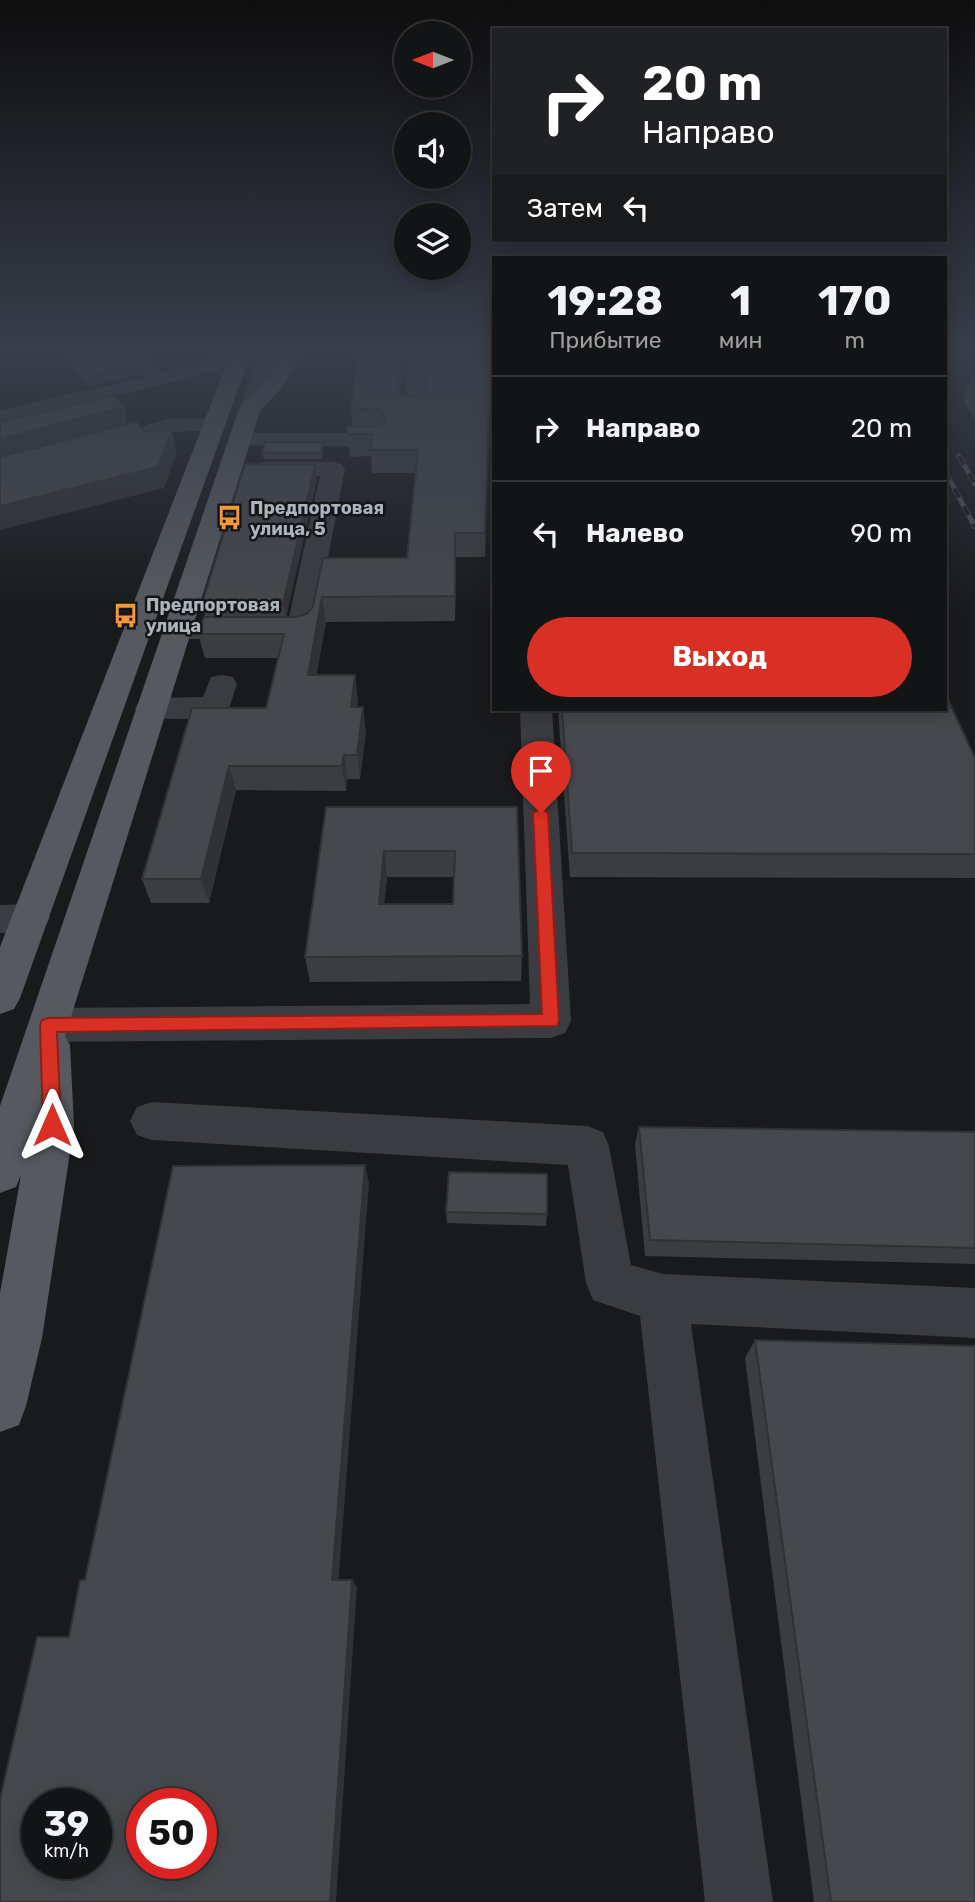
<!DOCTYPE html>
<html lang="ru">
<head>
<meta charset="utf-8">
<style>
	body { margin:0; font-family:Rubik,sans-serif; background:#1c1d1e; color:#f1f3f6; height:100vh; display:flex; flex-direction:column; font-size:26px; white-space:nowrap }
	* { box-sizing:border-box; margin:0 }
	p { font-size:23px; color:#9d9ea0 }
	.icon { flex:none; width:38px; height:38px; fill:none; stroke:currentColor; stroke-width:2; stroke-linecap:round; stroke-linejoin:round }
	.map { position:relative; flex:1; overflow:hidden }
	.sheet { position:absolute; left:492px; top:256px; width:455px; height:455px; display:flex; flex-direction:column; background:#131415; border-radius:0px; box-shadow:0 4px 18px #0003,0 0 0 2px #323334 }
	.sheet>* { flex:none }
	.top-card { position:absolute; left:492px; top:28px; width:455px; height:214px; border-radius:0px; box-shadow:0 4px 18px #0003,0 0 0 2px #323334; background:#202124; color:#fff; overflow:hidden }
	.needle { width:46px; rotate:270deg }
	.buttons { position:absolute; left:394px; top:21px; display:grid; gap:14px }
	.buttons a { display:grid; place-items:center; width:77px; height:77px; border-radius:50%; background:#131415; box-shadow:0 4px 18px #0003,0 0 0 2px #323334; font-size:35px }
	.speed { position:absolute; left:21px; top:1788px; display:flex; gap:14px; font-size:35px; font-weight:700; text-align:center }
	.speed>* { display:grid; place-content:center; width:91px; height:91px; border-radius:50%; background:#131415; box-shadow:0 4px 18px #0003,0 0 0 2px #323334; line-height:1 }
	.speed small { font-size:18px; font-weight:400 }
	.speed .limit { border:10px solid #d22; background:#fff; color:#111 }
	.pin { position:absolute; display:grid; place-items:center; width:60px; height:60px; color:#fff; margin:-72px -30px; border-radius:50% 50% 50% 0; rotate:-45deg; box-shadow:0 0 7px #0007 }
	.pin .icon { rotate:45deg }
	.me { position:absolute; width:77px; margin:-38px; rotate:0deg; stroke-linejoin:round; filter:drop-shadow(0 0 5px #0008) }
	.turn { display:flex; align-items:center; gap:24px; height:147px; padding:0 35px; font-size:32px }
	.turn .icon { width:91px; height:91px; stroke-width:2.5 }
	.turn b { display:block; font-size:49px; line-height:60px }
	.then { display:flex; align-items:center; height:66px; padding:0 35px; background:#0003; gap:14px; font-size:26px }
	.eta { display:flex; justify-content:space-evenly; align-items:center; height:119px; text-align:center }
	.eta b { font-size:42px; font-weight:700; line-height:49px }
	.cta { display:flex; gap:14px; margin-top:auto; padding:14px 35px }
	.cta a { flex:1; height:80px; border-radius:42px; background:#d93025; color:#fff; font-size:28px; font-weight:700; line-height:80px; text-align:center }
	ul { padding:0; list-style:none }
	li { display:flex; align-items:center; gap:21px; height:105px; padding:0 35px; border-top:2px solid #323334 }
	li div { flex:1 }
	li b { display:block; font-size:26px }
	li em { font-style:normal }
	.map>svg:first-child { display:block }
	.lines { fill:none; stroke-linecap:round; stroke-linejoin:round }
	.minor { fill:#3a3c41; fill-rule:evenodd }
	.major { fill:#565a60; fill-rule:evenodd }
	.rail-casing { stroke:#4d5156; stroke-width:5 }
	.rail { stroke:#141517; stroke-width:3.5; stroke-dasharray:10; stroke-linecap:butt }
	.wall { fill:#3b3e41; fill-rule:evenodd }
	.shaded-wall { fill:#303235 }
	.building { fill:#45484c; stroke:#303235; stroke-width:2; fill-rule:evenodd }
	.route { fill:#d93025; stroke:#8d1f18; stroke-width:2 }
	.labels { text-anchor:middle; stroke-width:5; stroke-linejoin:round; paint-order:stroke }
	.far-poi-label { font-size:18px; font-weight:bold; fill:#abb3bb; stroke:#141517; text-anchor:start }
</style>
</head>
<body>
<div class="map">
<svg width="975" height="1902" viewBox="0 0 975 1902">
	<rect width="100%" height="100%" fill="#191a1c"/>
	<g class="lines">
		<g class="minor">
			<path d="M130,350H150L154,362L164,372L210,359L219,350H241L224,367L191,378L0,424V410L145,377L134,364Z"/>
			<path d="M260,350H280L261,409L258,414H242L239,409Z"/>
			<path d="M409,350H429L424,412L421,417H405L402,412Z"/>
			<path d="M173,418L223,420L226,425L223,430L174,432L0,479V465Z"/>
			<path d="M240,433H374L382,435L385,440L382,445L374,447L232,445L229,440L232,435Z"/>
			<path d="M264,462H333L341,464L345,469L314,630L310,636L300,639H177L167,636L163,630L167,624L177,621H288L320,476L256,474L252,469L256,464Z"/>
			<path d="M222,675L233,677L237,684L227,714C202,720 165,721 140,715L135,708L140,701L151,698L203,697L211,677Z"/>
			<path d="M520,709H552L571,1021L565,1033L551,1038L48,1042L34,1037L28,1025L34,1013L48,1008L530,1004Z"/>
			<path d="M31,904L44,908L50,918L44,928L31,932L0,933V905Z"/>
			<path d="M152,1102L587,1126L603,1132L609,1146L631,1265L663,1274L975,1288V1338L691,1324L773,1902H705L640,1316L593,1300L586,1283L568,1165L152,1140L137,1135L130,1121L137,1107Z"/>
		</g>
		<g class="major">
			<path d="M232,350H252L20,998L14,1009L0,1014V947Z"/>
			<path d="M284,350H304L283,386L260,411L65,1036L70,1045L74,1126L42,1338L26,1406L19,1425L0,1432V1293L21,1175L16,1187L0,1193V1106L239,409L268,377Z"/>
		</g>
		<defs>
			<g id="rail">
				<path d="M959,456L975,484"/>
				<path d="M945,471L975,527"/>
			</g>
		</defs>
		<use href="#rail" class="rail-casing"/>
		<use href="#rail" class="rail"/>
	</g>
	<g class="wall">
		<path d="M59,350H128L137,364L140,375L89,387Z"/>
		<path d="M359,350H406L401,394L404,397H420L494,350V416L489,417L485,557H456L455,621L326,622L316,675L358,700L357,707L366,732L360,779H347L346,791L236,790L209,903H151L142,879L266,708L278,658H205L198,634L205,617L202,604L315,465L317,479L286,617H296L307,614L313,606L323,558H407L416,473H372L371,456L350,457L347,434L353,427L351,408Z"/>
		<path d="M971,377H975V419L963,400Z"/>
		<path d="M323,442L324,449L322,459H264L262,453Z"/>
		<path d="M558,709H945L975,758V878L570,877Z"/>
		<path d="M326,807H517L522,956L521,981L310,982L305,957ZM387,877H454L453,904H384Z"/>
		<path d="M639,1127L975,1132V1264L645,1256L635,1144Z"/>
		<path d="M446,1212L547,1214L546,1226L447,1223Z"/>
		<path d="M755,1340L975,1902H814L745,1358Z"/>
	</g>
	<g class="shaded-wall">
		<path d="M5,350H25L6,354Z"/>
		<path d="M403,350H406L399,412L398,390Z"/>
		<path d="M137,364L140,375L89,387L86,376Z"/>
		<path d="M489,394V417L485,557V533Z"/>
		<path d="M124,407L129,427L0,462V439Z"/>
		<path d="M172,430L177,451L164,488L0,530V506Z"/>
		<path d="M323,442L324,449L322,459L321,453Z"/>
		<path d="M315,465L317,479L286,618L283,604Z"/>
		<path d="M455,533L456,557L455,621Z"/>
		<path d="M322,597L326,622L312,700L308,675Z"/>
		<path d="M355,675L358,700L354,732L351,707Z"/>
		<path d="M363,707L366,732L360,779L357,755Z"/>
		<path d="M344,755L347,779L346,791L342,766Z"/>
		<path d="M229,766L236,790L209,903L201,879Z"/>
		<path d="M384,851L387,877L382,930L379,904Z"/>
		<path d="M365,1165L369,1183L338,1587L332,1580Z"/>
		<path d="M352,1580L357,1587L336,1902H330Z"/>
	</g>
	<g class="building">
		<path d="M64,350H128L137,364L86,376Z"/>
		<path d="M359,350H403L398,390L404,397H420L426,390L429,350H494V394H489L485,533H455V596L322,597L308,675H355L351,707H363L357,755H344L342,766H229L201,879H142L192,708H266L284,634H198L204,617H296L307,614L313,606L323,558H407L418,450H370L373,434H347L348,427H373L381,425L386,419L381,410L351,408Z"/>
		<path d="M114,395L124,407L0,439V422Z"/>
		<path d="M137,422L144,431L172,430L158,467L0,506V457Z"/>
		<path d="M265,442H323L321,453H262Z"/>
		<path d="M245,464L315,465L283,604H202Z"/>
		<path d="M945,693L975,758V854L572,853L562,709H945Z"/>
		<path d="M326,807H517L522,956L305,957ZM384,851H455L453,904H379Z"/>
		<path d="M639,1127L975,1132V1248L650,1240Z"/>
		<path d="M365,1165L332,1580H352L330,1902H0V1799L37,1637H69L80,1580H85L173,1166ZM37,1804H96V1864H37ZM142,1804H201V1864H142Z"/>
		<path d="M449,1172L547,1174V1214L446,1212Z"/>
		<path d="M755,1340L975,1346V1902H831Z"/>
	</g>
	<linearGradient id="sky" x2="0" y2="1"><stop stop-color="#0e0e0f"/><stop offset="0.57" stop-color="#383e4b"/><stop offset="1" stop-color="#383e4b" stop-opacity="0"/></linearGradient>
	<rect width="975" height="616" fill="url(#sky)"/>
	<path class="route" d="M541,808L548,813L559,1021L557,1026L57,1032L61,1125L59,1131L52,1133L46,1131L43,1125L40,1025L42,1020L48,1018L542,1014L533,813Z"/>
	<defs>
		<symbol id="bus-bare" viewBox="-9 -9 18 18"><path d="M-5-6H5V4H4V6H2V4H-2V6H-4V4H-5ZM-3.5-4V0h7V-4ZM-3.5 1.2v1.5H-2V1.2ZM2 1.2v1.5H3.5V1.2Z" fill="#f69837" stroke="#141517" stroke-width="2.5" paint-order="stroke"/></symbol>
	</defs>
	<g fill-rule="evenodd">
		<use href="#bus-bare" x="212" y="500" width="35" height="35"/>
		<use href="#bus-bare" x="108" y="598" width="35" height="35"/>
	</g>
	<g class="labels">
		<g class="far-poi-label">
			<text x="250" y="514">Предпортовая<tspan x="250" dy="21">улица, 5</tspan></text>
			<text x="146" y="611">Предпортовая<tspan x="146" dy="21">улица</tspan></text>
		</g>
	</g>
</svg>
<div class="buttons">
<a><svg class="needle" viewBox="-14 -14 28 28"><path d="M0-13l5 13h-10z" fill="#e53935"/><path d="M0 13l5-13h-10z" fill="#9d9ea0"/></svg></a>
<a><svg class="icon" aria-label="sound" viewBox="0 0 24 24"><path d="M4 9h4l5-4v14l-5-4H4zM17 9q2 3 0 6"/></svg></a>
<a><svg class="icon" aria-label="layers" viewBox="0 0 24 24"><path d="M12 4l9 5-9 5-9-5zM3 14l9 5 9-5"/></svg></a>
</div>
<div class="speed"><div>39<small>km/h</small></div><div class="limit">50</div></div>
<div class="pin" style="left:541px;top:813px;background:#d93025"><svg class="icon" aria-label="arrive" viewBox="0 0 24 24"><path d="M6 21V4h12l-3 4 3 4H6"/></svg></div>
<svg class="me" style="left:52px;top:1125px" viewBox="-20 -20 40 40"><path d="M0-17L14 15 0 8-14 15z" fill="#d93025" stroke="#fff" stroke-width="4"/></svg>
<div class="top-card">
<div class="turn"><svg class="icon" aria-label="right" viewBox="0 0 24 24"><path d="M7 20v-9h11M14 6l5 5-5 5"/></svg><div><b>20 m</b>Направо</div></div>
<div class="then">Затем<svg class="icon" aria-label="left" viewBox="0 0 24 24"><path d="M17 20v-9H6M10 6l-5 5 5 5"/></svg></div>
</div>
<section class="sheet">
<div class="eta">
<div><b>19:28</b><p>Прибытие</p></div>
<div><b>1</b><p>мин</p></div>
<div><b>170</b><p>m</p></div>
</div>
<ul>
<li><svg class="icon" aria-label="right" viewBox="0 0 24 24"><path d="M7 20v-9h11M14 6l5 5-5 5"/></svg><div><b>Направо</b></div><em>20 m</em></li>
<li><svg class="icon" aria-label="left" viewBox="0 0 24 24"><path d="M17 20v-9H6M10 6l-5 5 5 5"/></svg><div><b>Налево</b></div><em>90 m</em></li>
</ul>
<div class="cta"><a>Выход</a></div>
</section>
</div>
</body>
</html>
